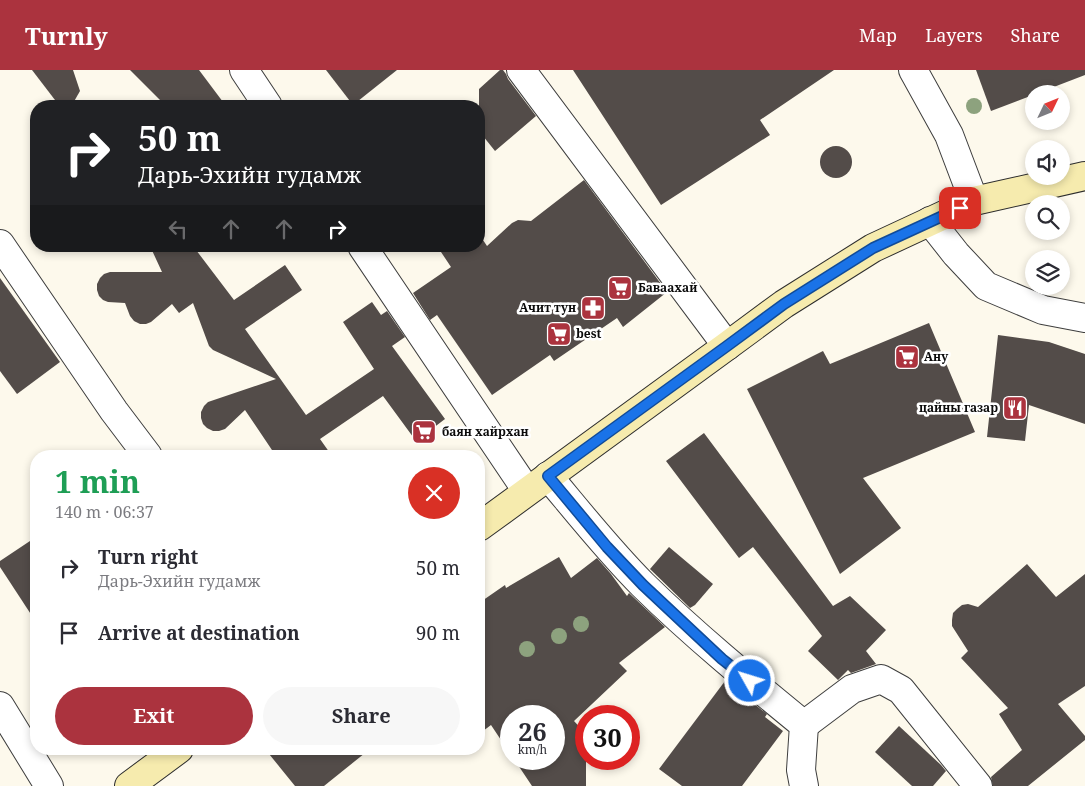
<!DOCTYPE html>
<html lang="en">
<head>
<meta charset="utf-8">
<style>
	body { margin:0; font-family:"Noto Serif",serif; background:#f7f7f7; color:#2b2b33; height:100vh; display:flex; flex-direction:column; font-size:19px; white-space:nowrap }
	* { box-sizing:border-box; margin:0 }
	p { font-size:16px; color:#7c7c81 }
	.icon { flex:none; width:28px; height:28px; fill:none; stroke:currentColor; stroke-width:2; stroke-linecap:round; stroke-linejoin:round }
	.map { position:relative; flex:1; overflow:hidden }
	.sheet { position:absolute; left:30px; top:380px; width:455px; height:305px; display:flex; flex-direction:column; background:#fff; border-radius:20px; box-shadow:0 2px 8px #0003 }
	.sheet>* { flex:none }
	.guide { position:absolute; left:30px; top:30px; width:455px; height:152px; border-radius:20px; box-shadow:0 2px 8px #0003; background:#202124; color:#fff; overflow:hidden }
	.needle { width:32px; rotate:47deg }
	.fabs { position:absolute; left:1025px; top:15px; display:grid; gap:10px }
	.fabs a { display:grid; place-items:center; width:45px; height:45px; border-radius:50%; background:#fff; box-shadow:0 2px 8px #0003; font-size:25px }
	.speed { position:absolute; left:500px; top:635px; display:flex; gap:10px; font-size:25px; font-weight:700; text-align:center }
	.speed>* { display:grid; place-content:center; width:65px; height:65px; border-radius:50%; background:#fff; box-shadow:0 2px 8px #0003; line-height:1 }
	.speed small { font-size:12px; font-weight:400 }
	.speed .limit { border:8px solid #d22; background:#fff; color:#111 }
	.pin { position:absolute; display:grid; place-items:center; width:42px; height:42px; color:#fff; margin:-21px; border-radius:10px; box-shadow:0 2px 8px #0006 }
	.me { position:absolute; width:55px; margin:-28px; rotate:309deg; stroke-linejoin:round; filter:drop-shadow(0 0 4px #0008) }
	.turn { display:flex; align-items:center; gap:18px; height:105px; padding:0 25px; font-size:22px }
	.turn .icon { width:65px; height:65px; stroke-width:2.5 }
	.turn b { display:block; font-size:35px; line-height:42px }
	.lanes { display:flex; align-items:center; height:48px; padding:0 25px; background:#0003; justify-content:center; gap:25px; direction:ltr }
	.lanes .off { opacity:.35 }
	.round { display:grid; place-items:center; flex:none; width:52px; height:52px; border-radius:26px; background:#f7f7f7 }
	.headline { display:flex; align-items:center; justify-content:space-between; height:85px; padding:0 25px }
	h1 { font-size:30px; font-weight:700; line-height:38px; color:#1e9e55 }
	.button { display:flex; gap:10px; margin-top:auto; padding:10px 25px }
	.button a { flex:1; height:58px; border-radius:30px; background:#ab333e; color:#fff; font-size:20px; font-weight:700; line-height:58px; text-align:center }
	.button a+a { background:#f7f7f7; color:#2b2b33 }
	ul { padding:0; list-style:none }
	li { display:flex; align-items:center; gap:15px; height:65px; padding:0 25px }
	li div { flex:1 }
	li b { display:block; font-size:19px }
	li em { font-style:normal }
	header { display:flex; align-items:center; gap:30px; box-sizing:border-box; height:70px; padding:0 25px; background:#ab333e; color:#fff }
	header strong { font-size:24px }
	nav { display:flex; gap:28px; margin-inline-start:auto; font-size:18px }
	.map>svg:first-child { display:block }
	.building { fill:#534c49 }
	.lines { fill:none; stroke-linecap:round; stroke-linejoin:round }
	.street-casing { stroke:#3e3e3e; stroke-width:30 }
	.secondary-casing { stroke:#2d2d2d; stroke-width:30 }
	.street { stroke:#fff; stroke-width:28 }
	.secondary { stroke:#f6ebae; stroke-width:28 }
	.tree { fill:#8da27e }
	.route-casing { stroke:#114b97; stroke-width:12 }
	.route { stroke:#1a73e8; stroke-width:9 }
	.labels { text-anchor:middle; stroke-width:5; stroke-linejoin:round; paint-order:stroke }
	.poi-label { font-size:12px; font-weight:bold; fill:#0b0b0b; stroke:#fff; text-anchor:start }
</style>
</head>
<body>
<header>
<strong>Turnly</strong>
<nav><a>Map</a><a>Layers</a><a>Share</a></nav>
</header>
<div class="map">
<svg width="1085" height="716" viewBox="0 0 1085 716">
	<rect width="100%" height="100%" fill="#fdf9ec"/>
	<g class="building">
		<path d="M32,0H73L80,21L72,35L60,33L55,30Z"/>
		<path d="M130,0H199L226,36H166Z"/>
		<path d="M326,0H397L353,35Z"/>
		<path d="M500,0H503L506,4L508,9L536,46L495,81L479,61V19Z"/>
		<path d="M573,0H834L760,50L770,65L661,135Z"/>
		<path d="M976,0H1085V5L991,41Z"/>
		<circle cx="836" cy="92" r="16"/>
		<path d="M584,110L667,222L623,257L617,248L554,291L550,285L492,325L437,245L430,250L413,223L451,197L437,176H479V169L481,167L487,176L512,153L518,150L531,151Z"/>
		<path d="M150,176H193L234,230L285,195L302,220L245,259L306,345L374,299L343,252L372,232L381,245L387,241L405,267L392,276L445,349L416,371L383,326L320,369L332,386H276L245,340L225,359L219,361H213L207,358L203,354L201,348V342L204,336L208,332L276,309L213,280L209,276L193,233L179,243L172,234L151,252L146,254H140L134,251L130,246L125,233L108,232L103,230L99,226L97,220V214L100,208L104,204L110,202H162Z"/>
		<path d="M0,208L60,292L17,324L0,301Z"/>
		<path d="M929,253L975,362L863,408L901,458L840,504L747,319L823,281L830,294Z"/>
		<path d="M998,265L1049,272L1085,284V354L1029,335L1025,371L987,367Z"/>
		<path d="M704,363L833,536L850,526L886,560L866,581L876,594L851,603L848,600L838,610L808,581L822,566L753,477L739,488L666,391Z"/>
		<path d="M36,467V552L0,497V491Z"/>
		<path d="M669,477L713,514L695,535L690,538L650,499Z"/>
		<path d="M559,487L571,508L597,488L611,504L627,526L629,523L665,557L619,593L627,601L574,651L586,664V716H532L514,689H554V646H511V685L491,655L479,664V533L505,515L506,518Z"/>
		<path d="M1027,494L1056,527L1085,504V616L1058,634L1085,666V670L1028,716H993L991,707L1022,680L999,644L1008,638L961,588L968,581L952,556V550L953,543L957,539L962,535L968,534L978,537Z"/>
		<path d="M725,611L767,644L765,647L783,661L742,716H682L659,699Z"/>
		<path d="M899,656L941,695L946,701L933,716H912L875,682Z"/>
		<path d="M265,679H370L324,716H295Z"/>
	</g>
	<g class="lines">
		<defs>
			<g id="street">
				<path d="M244,0L268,36"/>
				<path d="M521,0L727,276"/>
				<path d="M913,0L949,65L974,131"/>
				<path d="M930,151L956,184L986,216L1043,240L1085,248"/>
				<path d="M0,174L114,341L148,386"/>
				<path d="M362,176L527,421"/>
				<path d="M548,406C579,443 609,481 643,515C694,565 749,610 804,655L801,700L804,716"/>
				<path d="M0,636L49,716"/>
				<path d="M804,655L852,619L881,609L901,620L978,716"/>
			</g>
			<g id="secondary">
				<path d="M479,457L727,276L784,234L873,178L974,131L1085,106"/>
				<path d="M129,716L179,679"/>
			</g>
		</defs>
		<use href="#street" class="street-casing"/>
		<use href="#secondary" class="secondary-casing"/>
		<use href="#street" class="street"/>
		<use href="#secondary" class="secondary"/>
	</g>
	<g class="tree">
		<circle cx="974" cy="36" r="8"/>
		<circle cx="581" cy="554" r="8"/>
		<circle cx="559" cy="566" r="8"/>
		<circle cx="527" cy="579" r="8"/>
	</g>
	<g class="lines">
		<defs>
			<path id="route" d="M750,611L722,589L643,515L607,477L548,406L727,276L784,234L873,178L960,138"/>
		</defs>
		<use href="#route" class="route-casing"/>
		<use href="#route" class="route"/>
	</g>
	<defs>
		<symbol id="supermarket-square" viewBox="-11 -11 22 22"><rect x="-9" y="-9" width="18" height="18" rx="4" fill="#ab333e" stroke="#fff"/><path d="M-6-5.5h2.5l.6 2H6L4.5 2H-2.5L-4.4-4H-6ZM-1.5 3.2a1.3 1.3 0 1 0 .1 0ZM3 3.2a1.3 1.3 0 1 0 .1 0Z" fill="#fff"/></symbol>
		<symbol id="pharmacy-square" viewBox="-11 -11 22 22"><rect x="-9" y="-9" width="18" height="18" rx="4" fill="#ab333e" stroke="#fff"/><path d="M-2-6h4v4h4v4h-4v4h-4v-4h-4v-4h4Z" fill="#fff"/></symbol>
		<symbol id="restaurant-square" viewBox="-11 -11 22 22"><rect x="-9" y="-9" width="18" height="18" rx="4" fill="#ab333e" stroke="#fff"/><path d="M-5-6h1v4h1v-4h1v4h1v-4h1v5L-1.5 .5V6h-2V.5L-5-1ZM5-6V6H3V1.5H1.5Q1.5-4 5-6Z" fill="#fff"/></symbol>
	</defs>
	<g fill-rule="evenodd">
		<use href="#supermarket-square" x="606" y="204" width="28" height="28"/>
		<use href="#pharmacy-square" x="579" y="224" width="28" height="28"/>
		<use href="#supermarket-square" x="545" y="250" width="28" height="28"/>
		<use href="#supermarket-square" x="893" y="273" width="28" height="28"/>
		<use href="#restaurant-square" x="1001" y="324" width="28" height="28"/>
		<use href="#supermarket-square" x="410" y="348" width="28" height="28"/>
	</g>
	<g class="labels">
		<g class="poi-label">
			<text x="638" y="222">Баваахай</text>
			<text x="576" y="242" text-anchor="end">Ачит тун</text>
			<text x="576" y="268">best</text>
			<text x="924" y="291">Ану</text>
			<text x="998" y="342" text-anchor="end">цайны газар</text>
			<text x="442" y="366">баян хайрхан</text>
		</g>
	</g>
</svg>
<div class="fabs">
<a><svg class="needle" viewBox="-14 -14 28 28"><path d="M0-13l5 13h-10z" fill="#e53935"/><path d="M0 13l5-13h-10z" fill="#7c7c81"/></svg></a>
<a><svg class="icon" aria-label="sound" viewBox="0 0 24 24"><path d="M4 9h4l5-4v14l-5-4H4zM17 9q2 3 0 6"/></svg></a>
<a><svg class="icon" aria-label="search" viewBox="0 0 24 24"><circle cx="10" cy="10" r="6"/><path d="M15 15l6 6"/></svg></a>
<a><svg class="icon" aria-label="layers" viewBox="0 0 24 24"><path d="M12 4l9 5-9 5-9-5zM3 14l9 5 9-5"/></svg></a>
</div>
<div class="speed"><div>26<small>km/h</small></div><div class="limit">30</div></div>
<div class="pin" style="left:960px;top:138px;background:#d93025"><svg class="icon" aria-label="arrive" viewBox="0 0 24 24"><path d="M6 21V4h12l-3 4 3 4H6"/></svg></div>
<svg class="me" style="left:750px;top:611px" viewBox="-20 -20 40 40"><circle r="17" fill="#1a73e8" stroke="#fff" stroke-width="3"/><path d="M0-11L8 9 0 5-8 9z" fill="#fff"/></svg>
<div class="guide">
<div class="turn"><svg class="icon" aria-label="right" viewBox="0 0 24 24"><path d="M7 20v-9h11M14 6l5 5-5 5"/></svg><div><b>50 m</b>Дарь-Эхийн гудамж</div></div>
<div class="lanes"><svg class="icon off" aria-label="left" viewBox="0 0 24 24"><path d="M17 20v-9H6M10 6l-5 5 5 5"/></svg><svg class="icon off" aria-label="ahead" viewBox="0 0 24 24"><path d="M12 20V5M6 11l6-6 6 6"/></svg><svg class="icon off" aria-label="ahead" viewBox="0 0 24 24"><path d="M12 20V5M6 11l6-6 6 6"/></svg><svg class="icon" aria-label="right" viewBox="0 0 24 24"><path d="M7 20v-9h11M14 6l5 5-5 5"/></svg></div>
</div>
<section class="sheet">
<div class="headline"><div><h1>1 min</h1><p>140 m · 06:37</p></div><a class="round" style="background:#d93025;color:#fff"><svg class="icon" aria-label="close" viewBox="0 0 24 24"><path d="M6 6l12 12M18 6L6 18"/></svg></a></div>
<ul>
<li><svg class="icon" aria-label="right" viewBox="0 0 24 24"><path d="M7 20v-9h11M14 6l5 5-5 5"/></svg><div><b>Turn right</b><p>Дарь-Эхийн гудамж</p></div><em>50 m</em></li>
<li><svg class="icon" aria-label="arrive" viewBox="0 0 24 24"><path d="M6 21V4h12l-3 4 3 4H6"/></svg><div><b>Arrive at destination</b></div><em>90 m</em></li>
</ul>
<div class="button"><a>Exit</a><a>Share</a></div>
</section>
</div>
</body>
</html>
